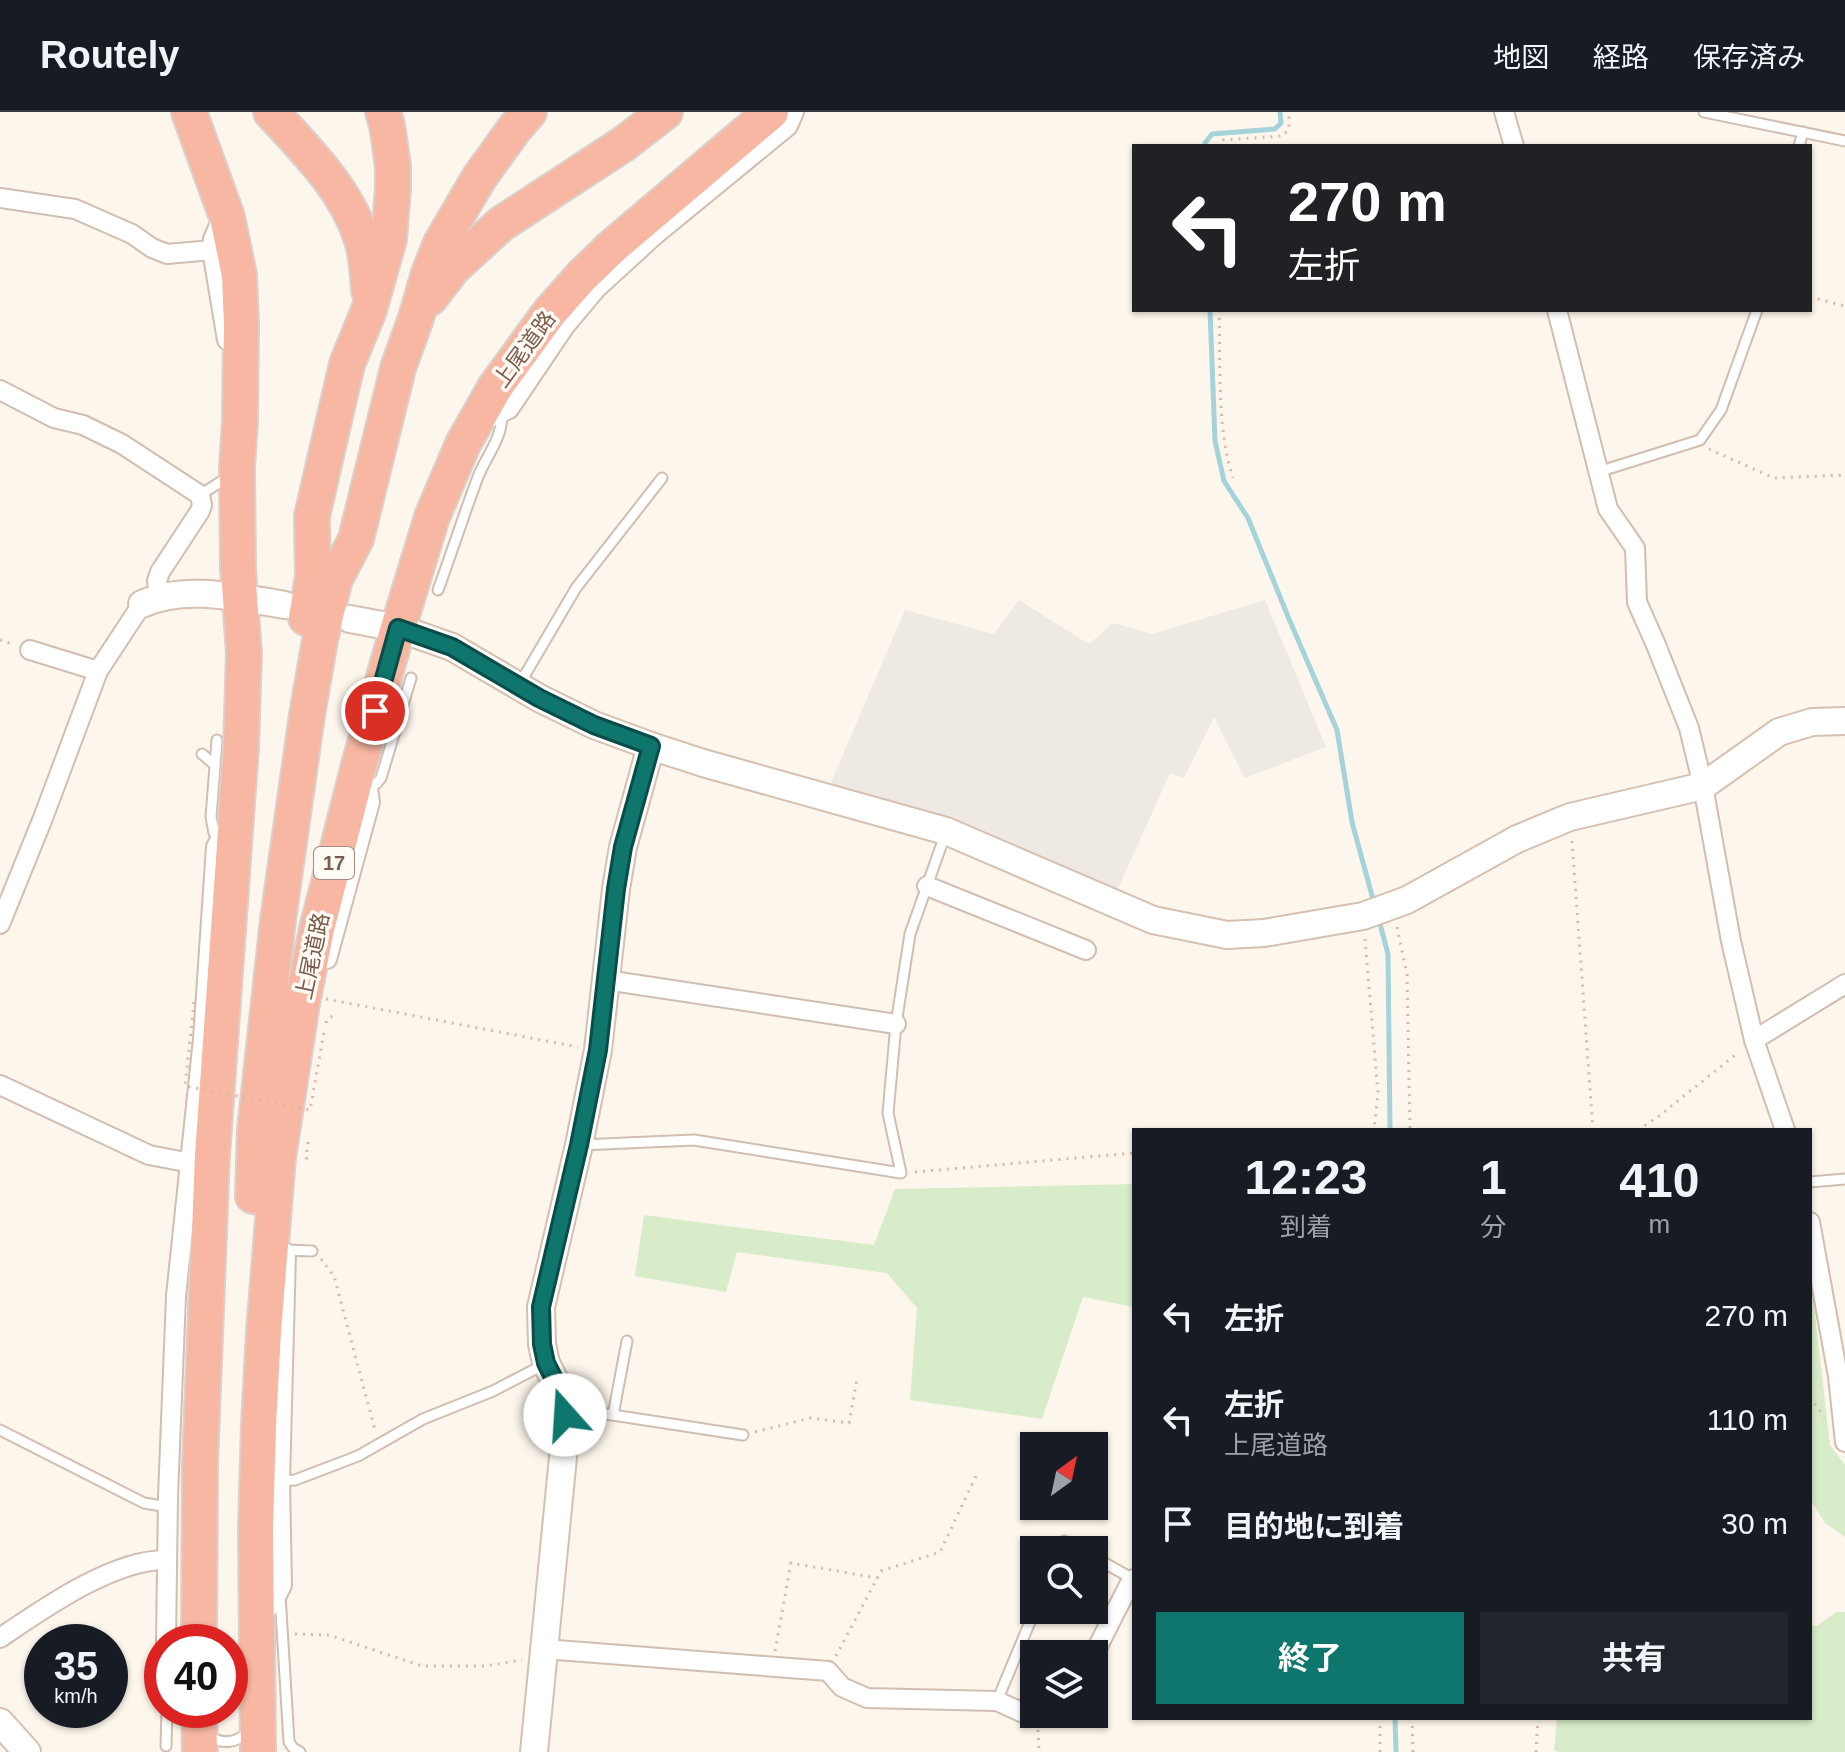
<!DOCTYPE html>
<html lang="ja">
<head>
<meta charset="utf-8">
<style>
	body { margin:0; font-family:Helvetica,"Noto Sans JP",sans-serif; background:#20242c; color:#f1f3f6; height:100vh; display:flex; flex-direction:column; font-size:30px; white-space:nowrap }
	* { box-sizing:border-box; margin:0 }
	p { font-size:26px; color:#9ea1a6 }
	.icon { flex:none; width:44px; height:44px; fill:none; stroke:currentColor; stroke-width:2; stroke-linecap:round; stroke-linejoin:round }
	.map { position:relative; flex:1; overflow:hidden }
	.panel { position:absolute; left:1132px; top:1016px; width:680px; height:592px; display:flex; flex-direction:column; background:#171b24; border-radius:0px; box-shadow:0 2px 6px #0004 }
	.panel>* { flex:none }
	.guide { position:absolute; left:1132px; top:32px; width:680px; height:168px; border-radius:0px; box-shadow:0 2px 6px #0004; background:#202124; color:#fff; overflow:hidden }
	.needle { width:52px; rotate:33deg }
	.tools { position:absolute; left:1020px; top:1320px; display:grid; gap:16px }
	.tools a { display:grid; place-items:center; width:88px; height:88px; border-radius:0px; background:#171b24; box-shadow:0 2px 6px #0004; font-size:40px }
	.speed { position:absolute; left:24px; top:1512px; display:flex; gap:16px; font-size:40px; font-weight:700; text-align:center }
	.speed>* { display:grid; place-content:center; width:104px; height:104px; border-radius:50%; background:#171b24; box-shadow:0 2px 6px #0004; line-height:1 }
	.speed small { font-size:20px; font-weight:400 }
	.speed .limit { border:12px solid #d22; background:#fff; color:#111 }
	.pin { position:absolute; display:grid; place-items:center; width:68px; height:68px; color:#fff; margin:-34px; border:4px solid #fff; border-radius:50%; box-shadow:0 2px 8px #0007 }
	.me { position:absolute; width:88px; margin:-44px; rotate:341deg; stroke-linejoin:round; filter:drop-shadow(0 0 6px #0008) }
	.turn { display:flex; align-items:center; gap:28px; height:168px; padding:0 24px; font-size:36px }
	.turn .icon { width:104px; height:104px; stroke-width:2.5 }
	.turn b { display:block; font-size:56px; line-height:68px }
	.eta { display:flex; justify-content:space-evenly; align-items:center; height:136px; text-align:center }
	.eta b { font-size:48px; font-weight:700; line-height:56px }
	.button { display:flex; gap:16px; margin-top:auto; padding:16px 24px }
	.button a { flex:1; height:92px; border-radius:0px; background:#0f766e; color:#fff; font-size:32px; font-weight:700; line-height:92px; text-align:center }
	.button a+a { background:#20242c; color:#f1f3f6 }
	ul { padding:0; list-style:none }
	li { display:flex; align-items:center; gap:24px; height:104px; padding:0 24px }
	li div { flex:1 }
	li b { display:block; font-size:30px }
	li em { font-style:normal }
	header { display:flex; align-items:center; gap:48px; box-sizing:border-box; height:112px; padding:0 40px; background:#171b24; border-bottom:2px solid #363941 }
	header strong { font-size:38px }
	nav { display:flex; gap:44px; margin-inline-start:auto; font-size:28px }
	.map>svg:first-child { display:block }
	.industrial { fill:#efe9e4 }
	.green { fill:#d8ecc9 }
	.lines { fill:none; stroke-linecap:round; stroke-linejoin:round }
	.stream { stroke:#a5d3da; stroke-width:5 }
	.lane-casing { stroke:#d1beb0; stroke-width:13 }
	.street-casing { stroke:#d1beb0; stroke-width:22 }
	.secondary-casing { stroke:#d6c0b0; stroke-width:30 }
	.highway-casing { stroke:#dad1cd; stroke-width:38 }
	.path { stroke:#d9b8a5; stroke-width:3; stroke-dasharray:2 6; stroke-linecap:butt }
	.lane { stroke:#fff; stroke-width:9 }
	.street { stroke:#fff; stroke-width:18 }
	.secondary { stroke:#fff; stroke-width:26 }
	.highway { stroke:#f7b7a3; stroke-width:34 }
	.path-bridge { stroke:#d9b8a5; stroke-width:3; stroke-dasharray:2 6; stroke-linecap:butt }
	.route-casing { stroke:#0a4d48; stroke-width:20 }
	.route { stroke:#0f766e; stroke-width:14 }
	.labels { text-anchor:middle; stroke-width:7; stroke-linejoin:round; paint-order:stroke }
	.shield { fill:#fffaf3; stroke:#a28b7f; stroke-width:2 }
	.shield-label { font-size:20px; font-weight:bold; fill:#7a5c4d }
	.street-label { font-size:22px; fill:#7a5c4d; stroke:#fffaf3 }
</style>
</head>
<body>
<header>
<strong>Routely</strong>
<nav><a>地図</a><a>経路</a><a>保存済み</a></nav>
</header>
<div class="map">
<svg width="1845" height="1640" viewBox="0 0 1845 1640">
	<rect width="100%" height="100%" fill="#fdf6ec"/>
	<path class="industrial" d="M1019,488L1089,532L1113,511L1152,522L1265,488L1326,635L1245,666L1214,605L1184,666L1170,661L1116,781L830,673L905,498L994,522Z"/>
	<g class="green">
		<path d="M1134,1072V1195L1083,1185L1042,1307L910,1288L917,1196L887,1161L737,1140L726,1180L635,1164L644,1103L874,1133L895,1077Z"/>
		<path d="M1810,1159L1830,1333L1845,1353V1425L1825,1411L1810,1387Z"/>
		<path d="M1836,1500H1845V1640H1557L1554,1638L1557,1606H1810V1513L1817,1514Z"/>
	</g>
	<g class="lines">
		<g class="stream">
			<path d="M1205,34V31L1212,22L1275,17L1281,11L1280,0"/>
			<path d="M1210,198L1215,329L1224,369L1248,406L1289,507L1337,618L1352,710L1374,791"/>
			<path d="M1379,808L1388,842L1390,1018"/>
			<path d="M1395,1606L1396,1640"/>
		</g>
		<defs>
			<g id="lane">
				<path d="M1704,0L1845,29"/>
				<path d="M1799,34L1803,20"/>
				<path d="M1598,360L1700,328L1721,298L1757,198"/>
				<path d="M200,383L228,365"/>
				<path d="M438,478C452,440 464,402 478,365C486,344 505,323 501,300"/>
				<path d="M519,573L576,476L662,366"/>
				<path d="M217,628L211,705L214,721L220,726"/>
				<path d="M202,642L215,653"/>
				<path d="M368,677L377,671L381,666L411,566"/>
				<path d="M581,1033L694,1028L901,1061L888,1001L896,912L910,822L945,723"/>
				<path d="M1810,1070L1845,1067"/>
				<path d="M286,1138L312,1139"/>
				<path d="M567,1296L743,1323"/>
				<path d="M613,1303L627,1229"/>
				<path d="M0,1318L144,1391L168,1395"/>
				<path d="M280,1369L295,1368L358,1344L423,1307L493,1279L543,1253"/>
				<path d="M1061,1438L1064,1429L1081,1438"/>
				<path d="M1094,1445L1133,1467"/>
				<path d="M280,1483L289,1630L293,1636L300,1640"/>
				<path d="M997,1589L1035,1498"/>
				<path d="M209,1624C223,1633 237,1631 249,1619"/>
				<path d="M166,1634L167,1598"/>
			</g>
			<g id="street">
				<path d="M1504,0L1514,34"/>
				<path d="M0,86L75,97L132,122L152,136L167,142L212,138"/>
				<path d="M224,102L213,127L212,138L227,228"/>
				<path d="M1557,198L1608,397L1635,436L1637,490L1656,533L1689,616L1703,674L1731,829L1754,928L1785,1018"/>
				<path d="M0,278L54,306L83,313L122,332L200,383L202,393L200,399L160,460L157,469L159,484"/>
				<path d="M478,311L509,297L565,214L597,176L655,123L788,14L794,0"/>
				<path d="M30,538L98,559"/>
				<path d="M927,774L1086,838"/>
				<path d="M0,812L43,706L98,559L142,492"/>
				<path d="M327,847L370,690L368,677L361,660"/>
				<path d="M606,868L896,912"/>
				<path d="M1754,928L1845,872"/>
				<path d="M0,973L149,1043L191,1051"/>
				<path d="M1810,1110L1838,1264L1845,1330"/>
				<path d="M257,1507L273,1491L282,1473L280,1369L286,1141"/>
				<path d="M0,1526C43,1497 113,1447 167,1448"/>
				<path d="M166,1530L168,1384L176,1184L203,927L216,735L223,721L229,715"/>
				<path d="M544,1537L828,1559L842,1575L867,1586L997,1589L1021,1600L1034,1601"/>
				<path d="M1094,1542L1129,1473L1134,1467"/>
			</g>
			<g id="secondary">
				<path d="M142,492C186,472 240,486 285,493"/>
				<path d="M350,507L398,516L452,535L539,586L594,613L651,634L703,651L946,719L1153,808L1227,823L1264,821L1363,804L1407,788L1517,727L1570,705L1703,674L1779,620L1812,610L1845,609"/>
				<path d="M0,1610L27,1640"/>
				<path d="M534,1640L565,1325V1303L560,1279L546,1251L542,1232L541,1195L579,1033L598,938L616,777L623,735L651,634"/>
			</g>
			<g id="highway">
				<path d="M189,0L227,105L239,163L241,214L240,308L237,356L238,458L244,541L241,635L212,1043L200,1352L199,1530"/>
				<path d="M271,0C306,38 347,78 362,128C367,143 368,161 369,178"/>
				<path d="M430,186L453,156L501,112L625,31L665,0"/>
				<path d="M306,506L313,464L312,404L347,252L369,198L389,127L393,76V54L387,13L383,0"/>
				<path d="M253,1084L255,1017L278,808L307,603L320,528L335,467L356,427L398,256L416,206L429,161L441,131L479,66L515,16L529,0"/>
				<path d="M199,1598L200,1640"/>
				<path d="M258,1640L256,1417L259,1313L264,1219L278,1046L302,891L317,817L359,653L398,516L432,405L463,332L496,274L550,200L581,165L612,135L771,0"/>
			</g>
		</defs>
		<use href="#lane" class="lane-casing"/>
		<use href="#street" class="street-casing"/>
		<use href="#secondary" class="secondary-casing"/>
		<use href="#highway" class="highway-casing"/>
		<g class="path">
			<path d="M1217,34L1223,28L1283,24L1289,16V0"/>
			<path d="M1810,185L1845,194"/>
			<path d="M1219,198C1221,251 1216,315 1233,366"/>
			<path d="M1709,337L1774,366L1845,363"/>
			<path d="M0,528L15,533"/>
			<path d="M1572,729L1593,1018"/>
			<path d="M1397,815L1407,863L1410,1018"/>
			<path d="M1365,827L1378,981L1374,1018"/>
			<path d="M326,887L578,935"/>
			<path d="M326,911L328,906L334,904"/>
			<path d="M1638,1018L1659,1004L1739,940"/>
			<path d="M308,1030L306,1046L314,1047"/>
			<path d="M915,1060L1134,1041"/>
			<path d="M321,1147L334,1164L375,1318"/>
			<path d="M1810,1285L1824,1305"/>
			<path d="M755,1320L810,1306L849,1311L857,1267"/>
			<path d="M295,1522L329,1523L422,1554H485L522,1548"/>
			<path d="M775,1539L791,1451L877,1466"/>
			<path d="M836,1544L881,1459L940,1440L977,1362"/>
			<path d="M1380,1606V1640"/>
			<path d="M1412,1606L1413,1640"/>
			<path d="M1038,1618L1039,1640"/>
			<path d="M1536,1640L1538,1606"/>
		</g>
		<use href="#lane" class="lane"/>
		<use href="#street" class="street"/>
		<use href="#secondary" class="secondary"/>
		<use href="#highway" class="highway"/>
		<path class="path-bridge" d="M194,890L185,974L310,998L325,915"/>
	</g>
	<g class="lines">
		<defs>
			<path id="route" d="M375,599L398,516L452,535L539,586L594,613L651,634L623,735L616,777L598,938L579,1033L541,1195L542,1232L546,1251L560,1279L565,1303"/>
		</defs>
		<use href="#route" class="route-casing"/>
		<use href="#route" class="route"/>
	</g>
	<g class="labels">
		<rect class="shield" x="314" y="735" width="40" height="32" rx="6"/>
		<g class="shield-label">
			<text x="334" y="758">17</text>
		</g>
		<g class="street-label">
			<text transform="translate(524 237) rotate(-54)" y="8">上尾道路</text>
			<text transform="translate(312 844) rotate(-78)" y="8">上尾道路</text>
		</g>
	</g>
</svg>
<div class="tools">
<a><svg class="needle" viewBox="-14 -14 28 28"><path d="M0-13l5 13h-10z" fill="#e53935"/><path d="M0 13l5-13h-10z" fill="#9ea1a6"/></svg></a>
<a><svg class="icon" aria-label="search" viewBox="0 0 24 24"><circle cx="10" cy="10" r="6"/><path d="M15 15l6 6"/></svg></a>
<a><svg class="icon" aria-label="layers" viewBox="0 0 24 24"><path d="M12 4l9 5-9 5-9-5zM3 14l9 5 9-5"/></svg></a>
</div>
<div class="speed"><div>35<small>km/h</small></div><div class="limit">40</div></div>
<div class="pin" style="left:375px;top:599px;background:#d93025"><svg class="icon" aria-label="arrive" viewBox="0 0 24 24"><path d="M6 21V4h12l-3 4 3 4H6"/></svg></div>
<svg class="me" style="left:565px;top:1303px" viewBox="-20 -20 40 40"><circle r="19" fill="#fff"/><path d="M0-13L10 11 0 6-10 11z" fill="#0f766e"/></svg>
<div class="guide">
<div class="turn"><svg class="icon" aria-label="left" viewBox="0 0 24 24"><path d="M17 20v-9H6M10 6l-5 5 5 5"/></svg><div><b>270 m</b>左折</div></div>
</div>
<section class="panel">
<div class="eta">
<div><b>12:23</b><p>到着</p></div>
<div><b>1</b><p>分</p></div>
<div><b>410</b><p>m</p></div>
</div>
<ul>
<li><svg class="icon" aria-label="left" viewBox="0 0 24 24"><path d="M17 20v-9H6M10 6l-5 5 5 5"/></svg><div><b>左折</b></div><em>270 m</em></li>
<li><svg class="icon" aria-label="left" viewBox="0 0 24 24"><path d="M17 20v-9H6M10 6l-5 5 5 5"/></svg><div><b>左折</b><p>上尾道路</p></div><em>110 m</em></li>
<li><svg class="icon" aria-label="arrive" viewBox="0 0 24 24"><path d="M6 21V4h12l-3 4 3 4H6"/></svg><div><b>目的地に到着</b></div><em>30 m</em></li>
</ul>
<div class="button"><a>終了</a><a>共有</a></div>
</section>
</div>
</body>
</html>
